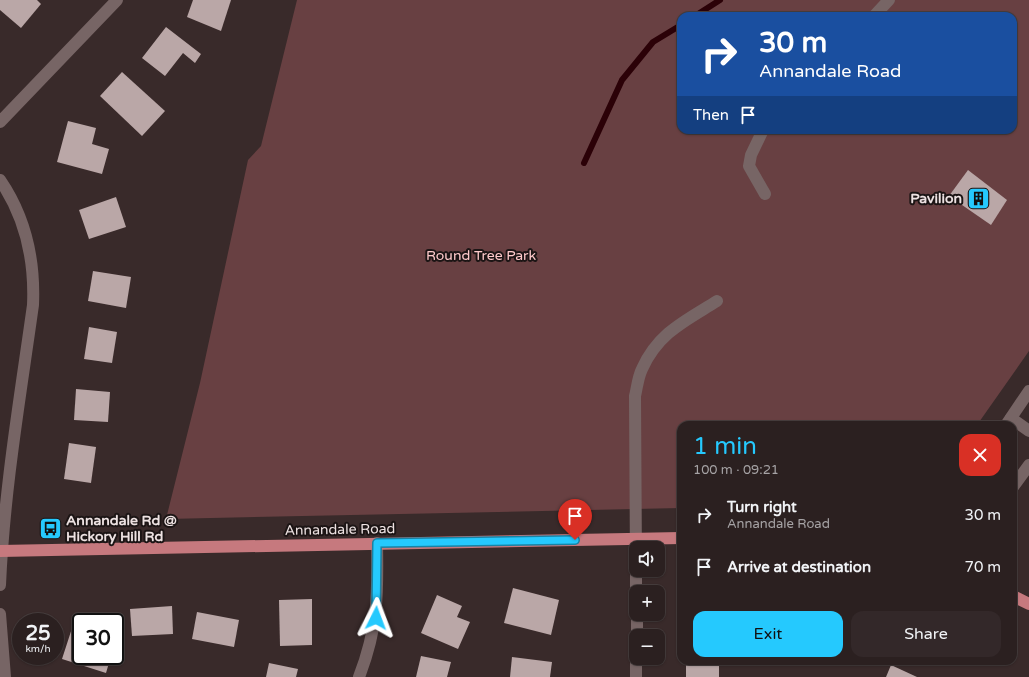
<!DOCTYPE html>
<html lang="en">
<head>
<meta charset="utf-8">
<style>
	body { margin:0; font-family:"Varela Round",sans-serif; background:#332829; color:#f1f3f6; height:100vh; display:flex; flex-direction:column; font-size:15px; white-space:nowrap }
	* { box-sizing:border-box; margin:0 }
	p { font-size:13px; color:#a6a3a5 }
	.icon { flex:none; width:22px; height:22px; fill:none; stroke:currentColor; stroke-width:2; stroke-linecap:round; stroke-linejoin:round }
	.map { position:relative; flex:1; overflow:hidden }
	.drawer { position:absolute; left:677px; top:421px; width:340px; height:244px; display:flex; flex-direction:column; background:#2b2020; border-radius:12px; box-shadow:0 1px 3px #0004,0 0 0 1px #473e3e }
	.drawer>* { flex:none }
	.hud { position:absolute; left:677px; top:12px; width:340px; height:122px; border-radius:12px; box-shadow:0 1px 3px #0004,0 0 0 1px #473e3e; background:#1a4fa0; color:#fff; overflow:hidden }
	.fabs { position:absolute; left:629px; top:541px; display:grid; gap:8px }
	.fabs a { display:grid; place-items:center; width:36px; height:36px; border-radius:8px; background:#2b2020; box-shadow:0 1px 3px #0004,0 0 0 1px #473e3e; font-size:20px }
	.speed { position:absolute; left:12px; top:613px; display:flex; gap:8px; font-size:20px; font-weight:700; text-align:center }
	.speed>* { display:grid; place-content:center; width:52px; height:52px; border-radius:50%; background:#2b2020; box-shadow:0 1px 3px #0004,0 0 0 1px #473e3e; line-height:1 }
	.speed small { font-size:10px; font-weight:400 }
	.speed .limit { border:2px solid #111; border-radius:6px; background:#fff; color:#111 }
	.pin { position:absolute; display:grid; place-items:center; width:34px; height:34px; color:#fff; margin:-41px -17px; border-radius:50% 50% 50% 0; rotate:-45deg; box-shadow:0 0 4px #0007 }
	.pin .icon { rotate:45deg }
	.me { position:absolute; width:44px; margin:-22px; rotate:3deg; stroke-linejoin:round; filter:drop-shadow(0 0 3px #0008) }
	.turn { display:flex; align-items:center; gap:14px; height:84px; padding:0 16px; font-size:18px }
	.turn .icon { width:52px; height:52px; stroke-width:2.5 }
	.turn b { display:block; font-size:28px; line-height:34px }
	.then { display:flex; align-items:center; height:38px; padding:0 16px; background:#0003; gap:8px; font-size:15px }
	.round { display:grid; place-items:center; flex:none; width:42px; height:42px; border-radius:12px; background:#332829 }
	.head { display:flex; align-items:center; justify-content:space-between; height:68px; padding:0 16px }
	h1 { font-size:24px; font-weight:600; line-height:30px; color:#25c9fe }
	.button { display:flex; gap:8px; margin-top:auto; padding:8px 16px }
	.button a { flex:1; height:46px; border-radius:12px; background:#25c9fe; color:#111; font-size:16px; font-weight:600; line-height:46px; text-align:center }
	.button a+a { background:#332829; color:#f1f3f6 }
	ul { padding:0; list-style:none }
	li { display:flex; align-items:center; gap:12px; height:52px; padding:0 16px }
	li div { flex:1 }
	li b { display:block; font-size:15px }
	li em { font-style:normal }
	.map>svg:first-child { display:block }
	.green { fill:#684042; fill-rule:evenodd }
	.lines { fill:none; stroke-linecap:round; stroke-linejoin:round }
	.stream { stroke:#2b0107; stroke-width:6 }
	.building { fill:#baa7a7 }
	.minor { stroke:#776565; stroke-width:12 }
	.major { stroke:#c6797e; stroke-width:12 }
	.route-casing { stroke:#1883a5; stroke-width:10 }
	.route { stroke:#25c9fe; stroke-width:7 }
	.labels { text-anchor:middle; stroke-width:4; stroke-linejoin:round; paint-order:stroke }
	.poi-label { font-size:14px; font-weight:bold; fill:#ede2e2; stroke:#1c1515; text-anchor:end }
	.park-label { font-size:14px; fill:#ffcacb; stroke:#1c1515 }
	.street-label { font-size:14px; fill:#ede2e2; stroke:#1c1515 }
</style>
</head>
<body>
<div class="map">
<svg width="1029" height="677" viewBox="0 0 1029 677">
	<rect width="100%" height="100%" fill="#392a2a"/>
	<path class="green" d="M297,0H1029V351L977,425H681V508L166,519L200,383L248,160L261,146ZM681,16H1013V130H681Z"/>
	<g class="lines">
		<g class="stream">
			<path d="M695,16L720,0"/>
			<path d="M584,163L622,80L653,42L681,25"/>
		</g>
	</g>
	<g class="building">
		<path d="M0,0H37L41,4L21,28L0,10Z"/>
		<path d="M193,0H231L221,31L187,17Z"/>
		<path d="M166,27L201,54L195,63L183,53L165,76L142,58Z"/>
		<path d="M122,72L165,111L142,136L100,96Z"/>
		<path d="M68,121L96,128L92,144L109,149L102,174L57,162Z"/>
		<path d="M968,170L1007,200L991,225L949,196Z"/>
		<path d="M116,197L126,227L89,239L79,210Z"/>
		<path d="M93,271L131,277L126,308L88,301Z"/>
		<path d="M89,327L117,332L112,363L84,359Z"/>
		<path d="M76,389L110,392L108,422L74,420Z"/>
		<path d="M69,443L96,447L91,483L64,479Z"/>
		<path d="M513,588L559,600L551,635L504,623Z"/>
		<path d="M437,595L462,606L457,617L470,622L458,649L421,633Z"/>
		<path d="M312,599V645L280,646L279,600Z"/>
		<path d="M172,606L173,634L132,636L130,609Z"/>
		<path d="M197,612L239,620L234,647L192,639Z"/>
		<path d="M74,622L81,624V656H111L106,673L62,659Z"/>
		<path d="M421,656L451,662L447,677H416Z"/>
		<path d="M512,657L552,662L550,677H510Z"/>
		<rect x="686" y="661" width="33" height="16"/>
		<path d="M269,663L298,669L296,677H266Z"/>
		<path d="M891,665L917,677H886Z"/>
	</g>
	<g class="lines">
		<g class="minor">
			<path d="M874,16L889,0"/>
			<path d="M0,122L117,0"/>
			<path d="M763,130L751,155L749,166L765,194"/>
			<path d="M0,180C26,218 35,259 33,305C20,398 4,491 0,585"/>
			<path d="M1011,418L1029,431"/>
			<path d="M1006,425L1029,391"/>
			<path d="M1013,487L1029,465"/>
			<path d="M636,565L635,396C637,388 638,377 642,369C658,333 685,321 717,301"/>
			<path d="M636,570V592"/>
			<path d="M0,614L5,677"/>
			<path d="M637,636V614"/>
			<path d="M359,677C378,628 378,595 377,543"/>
			<path d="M636,677V658"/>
		</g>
		<g class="major">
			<path d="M0,551L681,538"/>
			<path d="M1013,596L1029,604"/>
		</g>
	</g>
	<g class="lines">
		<defs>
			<path id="route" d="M376,618L377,543L575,540"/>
		</defs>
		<use href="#route" class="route-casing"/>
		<use href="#route" class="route"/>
	</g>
	<defs>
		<symbol id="building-square" viewBox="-11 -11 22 22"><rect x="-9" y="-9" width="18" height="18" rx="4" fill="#25c9fe" stroke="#1c1515"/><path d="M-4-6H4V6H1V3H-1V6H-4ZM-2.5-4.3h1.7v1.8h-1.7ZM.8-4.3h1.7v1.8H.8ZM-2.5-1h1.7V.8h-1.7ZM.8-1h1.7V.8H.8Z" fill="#111"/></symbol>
		<symbol id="bus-square" viewBox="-11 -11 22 22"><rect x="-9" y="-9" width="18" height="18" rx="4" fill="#25c9fe" stroke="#1c1515"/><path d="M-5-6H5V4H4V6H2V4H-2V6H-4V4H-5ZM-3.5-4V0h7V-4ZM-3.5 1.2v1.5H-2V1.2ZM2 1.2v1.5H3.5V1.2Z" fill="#111"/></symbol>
	</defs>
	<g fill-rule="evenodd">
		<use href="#building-square" x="966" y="186" width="25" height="25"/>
		<use href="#bus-square" x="38" y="516" width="25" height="25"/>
	</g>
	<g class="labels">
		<g class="poi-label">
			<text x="962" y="203">Pavilion</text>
			<text x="66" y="525" text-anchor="start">Annandale Rd @<tspan x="66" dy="16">Hickory Hill Rd</tspan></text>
		</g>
		<g class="park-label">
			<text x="481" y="260">Round Tree Park</text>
		</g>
		<g class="street-label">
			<text transform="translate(340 529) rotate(-1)" y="5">Annandale Road</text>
		</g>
	</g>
</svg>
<div class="fabs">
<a><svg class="icon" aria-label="sound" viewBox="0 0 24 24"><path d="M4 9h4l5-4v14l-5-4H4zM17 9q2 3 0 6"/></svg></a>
<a>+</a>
<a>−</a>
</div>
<div class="speed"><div>25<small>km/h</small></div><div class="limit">30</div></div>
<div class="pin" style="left:575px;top:540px;background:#d93025"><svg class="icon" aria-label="arrive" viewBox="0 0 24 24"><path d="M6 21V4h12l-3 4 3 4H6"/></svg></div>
<svg class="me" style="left:376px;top:618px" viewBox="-20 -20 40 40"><path d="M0-17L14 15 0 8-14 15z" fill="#25c9fe" stroke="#fff" stroke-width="4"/></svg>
<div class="hud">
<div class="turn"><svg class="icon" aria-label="right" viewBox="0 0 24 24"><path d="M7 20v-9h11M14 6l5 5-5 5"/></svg><div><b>30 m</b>Annandale Road</div></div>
<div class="then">Then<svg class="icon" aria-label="arrive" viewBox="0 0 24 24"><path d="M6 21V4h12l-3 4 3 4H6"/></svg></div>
</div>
<section class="drawer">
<div class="head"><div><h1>1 min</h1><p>100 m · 09:21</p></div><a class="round" style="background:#d93025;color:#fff"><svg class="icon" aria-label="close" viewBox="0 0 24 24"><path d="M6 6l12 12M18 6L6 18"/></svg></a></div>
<ul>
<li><svg class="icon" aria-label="right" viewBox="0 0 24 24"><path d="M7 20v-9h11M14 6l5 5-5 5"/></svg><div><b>Turn right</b><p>Annandale Road</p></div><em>30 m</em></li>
<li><svg class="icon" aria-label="arrive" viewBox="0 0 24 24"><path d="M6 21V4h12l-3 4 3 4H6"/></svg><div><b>Arrive at destination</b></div><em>70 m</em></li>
</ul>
<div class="button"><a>Exit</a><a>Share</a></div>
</section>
</div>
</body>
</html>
